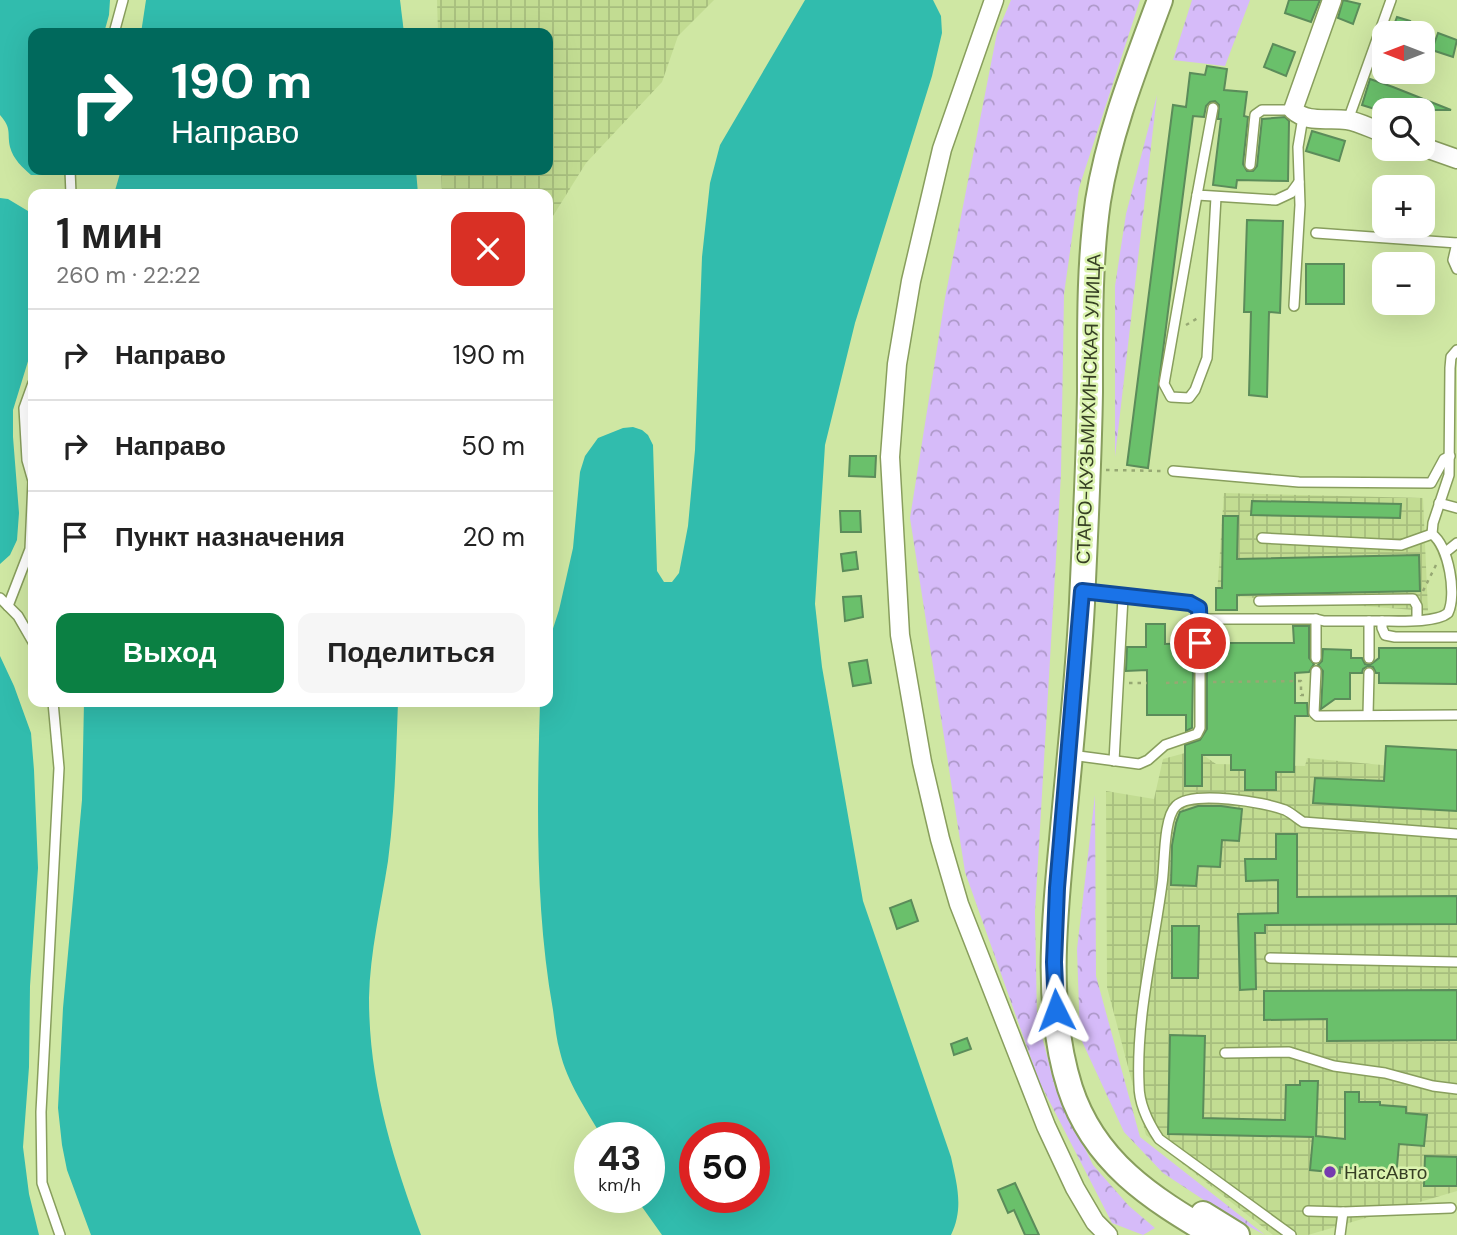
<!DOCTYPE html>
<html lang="ru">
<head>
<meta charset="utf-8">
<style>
	body { margin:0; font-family:"DM Sans",sans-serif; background:#f6f6f6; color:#222; height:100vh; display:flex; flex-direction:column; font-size:26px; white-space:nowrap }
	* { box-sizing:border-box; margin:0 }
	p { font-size:23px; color:#767676 }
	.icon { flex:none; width:38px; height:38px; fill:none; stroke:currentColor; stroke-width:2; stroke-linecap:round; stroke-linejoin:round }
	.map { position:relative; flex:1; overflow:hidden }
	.details { position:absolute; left:28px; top:189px; width:525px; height:518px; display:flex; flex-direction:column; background:#fff; border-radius:14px; box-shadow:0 7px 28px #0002 }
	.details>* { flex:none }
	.banner { position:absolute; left:28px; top:28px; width:525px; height:147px; border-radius:14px; box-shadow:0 7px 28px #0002; background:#00695c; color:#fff; overflow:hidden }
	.needle { width:46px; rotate:270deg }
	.controls { position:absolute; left:1372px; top:21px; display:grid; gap:14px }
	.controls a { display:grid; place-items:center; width:63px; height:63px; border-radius:14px; background:#fff; box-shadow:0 7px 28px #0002; font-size:35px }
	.speed { position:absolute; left:574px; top:1122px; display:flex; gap:14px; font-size:35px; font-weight:700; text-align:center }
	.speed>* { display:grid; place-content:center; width:91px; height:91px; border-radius:50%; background:#fff; box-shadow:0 7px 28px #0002; line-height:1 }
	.speed small { font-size:18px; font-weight:400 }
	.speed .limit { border:10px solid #d22; background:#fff; color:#111 }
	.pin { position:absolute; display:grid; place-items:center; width:60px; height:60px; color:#fff; margin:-30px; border:4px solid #fff; border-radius:50%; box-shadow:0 2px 7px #0007 }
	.me { position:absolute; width:77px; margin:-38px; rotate:357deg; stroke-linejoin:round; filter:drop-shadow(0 0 5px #0008) }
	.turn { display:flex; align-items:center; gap:24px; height:147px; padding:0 28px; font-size:32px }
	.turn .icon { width:91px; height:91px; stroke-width:2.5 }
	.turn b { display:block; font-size:49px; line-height:60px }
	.round { display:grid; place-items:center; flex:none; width:74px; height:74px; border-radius:14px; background:#f6f6f6 }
	.headline { display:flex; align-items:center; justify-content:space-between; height:119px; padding:0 28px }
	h1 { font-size:42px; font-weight:600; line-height:52px }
	.button { display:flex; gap:14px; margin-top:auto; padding:14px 28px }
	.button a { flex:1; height:80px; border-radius:14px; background:#0b8043; color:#fff; font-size:28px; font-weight:600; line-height:80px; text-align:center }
	.button a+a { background:#f6f6f6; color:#222 }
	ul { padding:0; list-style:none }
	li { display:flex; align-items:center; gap:21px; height:91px; padding:0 28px; border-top:2px solid #e0e0e0 }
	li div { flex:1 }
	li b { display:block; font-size:26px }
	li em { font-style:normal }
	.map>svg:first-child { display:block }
	.industrial { fill:url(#industrial-grid) }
	.forest { fill:url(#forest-crowns) }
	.water { fill:#31bcad; fill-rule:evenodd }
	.building { fill:#6ac06b; stroke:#5b8c5a; stroke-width:2 }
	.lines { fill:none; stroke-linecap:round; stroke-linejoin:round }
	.lane-casing { stroke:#889e5d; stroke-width:12 }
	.street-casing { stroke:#889e5d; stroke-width:21 }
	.secondary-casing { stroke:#889e5d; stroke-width:28 }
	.path { stroke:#96a873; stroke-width:2.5; stroke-dasharray:3.5 5; stroke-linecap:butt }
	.lane { stroke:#fff; stroke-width:9 }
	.street { stroke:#fff; stroke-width:18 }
	.secondary { stroke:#fff; stroke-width:24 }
	.route-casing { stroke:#114b97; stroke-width:18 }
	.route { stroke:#1a73e8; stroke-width:12 }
	.poi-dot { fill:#763aaf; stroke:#dcf4b0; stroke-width:2.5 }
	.labels { text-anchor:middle; stroke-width:5; stroke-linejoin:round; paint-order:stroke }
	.street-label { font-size:19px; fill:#363f24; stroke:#dcf4b0 }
	.poi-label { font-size:19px; fill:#363f24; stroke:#dcf4b0; text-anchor:start }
</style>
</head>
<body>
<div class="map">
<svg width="1457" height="1235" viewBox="0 0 1457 1235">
	<defs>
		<pattern id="industrial-grid" width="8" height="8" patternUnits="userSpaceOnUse" patternTransform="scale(1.75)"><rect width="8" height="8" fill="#c2dc92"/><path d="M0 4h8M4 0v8" fill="none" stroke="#a7be7e"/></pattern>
		<pattern id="forest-crowns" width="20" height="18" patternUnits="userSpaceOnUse" patternTransform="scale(1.75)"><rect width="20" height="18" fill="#d6bbf9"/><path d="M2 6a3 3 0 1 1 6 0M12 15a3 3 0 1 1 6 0" fill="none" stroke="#ae99c9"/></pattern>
	</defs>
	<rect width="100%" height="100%" fill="#cfe7a3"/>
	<g class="industrial">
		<path d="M437,0H714L678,36L662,82L586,163L548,224V194H442L441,170H548V33H438Z"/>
		<path d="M1224,493L1423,498L1428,611L1217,595Z"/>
		<path d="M1196,750L1216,764L1305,766L1307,758L1457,772V1191L1308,1235H1273L1146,1135L1107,987L1106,791L1154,799L1163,759Z"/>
	</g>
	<g class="forest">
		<path d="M1011,0H1140L1079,188L1064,294L1061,474L1035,912L1037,1017L1055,1087L1093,1165L1129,1206L1155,1228L1143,1235L1112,1223L1039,1081L965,872L910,518L945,298L997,33Z"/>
		<path d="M1192,0H1250L1225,66L1173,60Z"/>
		<path d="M1157,95L1115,457V286L1126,214Z"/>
		<path d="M1095,795L1096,976L1140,1137L1265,1235L1222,1212L1163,1173L1124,1132L1080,1037L1077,949Z"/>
	</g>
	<g class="water">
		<path d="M0,0H110L109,15L104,33H33V170H54L48,175H31C23,168 13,159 10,147C7,132 12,129 0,115Z"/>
		<path d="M146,0H400L404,33H141Z"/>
		<path d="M805,0H933L941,16L942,33L932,76L855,323L825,445L815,604L822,667L863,901L951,1157C957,1185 964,1208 951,1235H662L635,1197H649V1138L602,1137C587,1111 567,1082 560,1052C556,1038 555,1024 553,1010C535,909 537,804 540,702H548V644L559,610L573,548L580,472L585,456L598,438L623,428L633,427L642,430L648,435L653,445L657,571L664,582H672L679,573L688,526L695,450L702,257L710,183L720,145ZM695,1138H754V1197H695Z"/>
		<path d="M121,170H416L418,194H114Z"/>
		<path d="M0,198L8,199L33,214V345L13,410V437L19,513L17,540L10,555L0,564Z"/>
		<path d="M0,656L14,686L31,733L34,770L38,868L30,986L29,1067L23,1147L29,1194L39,1235H0Z"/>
		<path d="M84,702H398C396,755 395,808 388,861C381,906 370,952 369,998C369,1083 392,1156 421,1235H91L67,1170L62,1145L58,1108L63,1008L82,800Z"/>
	</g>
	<g class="building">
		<path d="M1289,0H1320L1311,22L1285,13Z"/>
		<path d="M1343,0L1360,4L1353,24L1338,18Z"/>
		<path d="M1397,17L1410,21L1405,33H1391Z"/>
		<path d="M1438,33L1457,40L1453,57L1432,50Z"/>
		<path d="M1273,44L1295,52L1286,76L1264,67Z"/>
		<path d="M1207,66L1227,69L1224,90L1247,92L1244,116L1248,117L1243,164L1247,171H1253L1257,166L1262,119L1285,117L1289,121L1288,181L1237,180L1236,188L1213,185L1221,119H1218L1219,105L1215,101L1210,102L1206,106L1204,117L1193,116L1148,468L1127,465L1173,105L1186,107L1190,73L1205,75Z"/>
		<path d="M1370,79L1393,87L1451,110H1434L1432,118L1423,114V110H1413L1384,99V112L1362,105Z"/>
		<path d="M1312,131L1345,141L1339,161L1306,151Z"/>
		<path d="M1247,220L1283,221L1280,313L1269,312L1267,397L1249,395L1251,312H1244Z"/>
		<rect x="1306" y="264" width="38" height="40"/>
		<path d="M850,456H876L875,477L849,476Z"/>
		<path d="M1252,501L1401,504L1400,518L1251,515Z"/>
		<path d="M840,511H860L861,532H841Z"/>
		<path d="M1223,516H1238L1237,559L1419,555L1420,591L1237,595V610H1216V588H1222Z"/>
		<path d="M856,552L858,569L843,571L841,554Z"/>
		<path d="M861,596L863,617L845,621L843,597Z"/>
		<path d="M1146,624H1165V644L1193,643L1199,650L1204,649L1207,643H1294L1293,626H1309V658L1314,664L1309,672L1295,673V703H1307L1308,716H1295L1294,772H1276V790H1245V770H1231V755H1202V786H1185V745L1200,740L1207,729V671L1201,665L1196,666L1193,671L1192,728L1186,731V715H1147V670L1126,671L1127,647H1146Z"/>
		<path d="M1379,648H1457V684L1379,683V673H1376L1373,667L1368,666L1363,669L1362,673H1350V699H1335L1321,709L1323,671L1318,665L1322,661L1323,649L1351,650V658H1362L1365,664L1370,665L1379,658Z"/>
		<path d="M867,660L871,683L853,686L849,663Z"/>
		<path d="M1386,746L1457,750V811L1313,803L1315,778L1384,781Z"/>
		<path d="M1198,806H1221L1242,809L1239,841L1222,840L1220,867L1198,866L1196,886L1171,885L1172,845L1176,823L1180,812Z"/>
		<path d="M1276,834H1297V897L1457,896V924L1265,925V933H1255L1256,989L1240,990L1238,914L1278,913V880L1246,881L1245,859H1276Z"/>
		<path d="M911,900L918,921L897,929L890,908Z"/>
		<path d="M1172,926H1199L1198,978H1172Z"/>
		<path d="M1457,990V1040L1327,1041V1019L1264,1020V991Z"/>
		<path d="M1170,1035L1205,1036L1203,1118L1285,1120L1286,1085H1300V1081H1318L1316,1136L1345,1139V1092H1359V1102H1380V1105L1406,1107V1113L1427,1115L1424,1146L1399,1144L1396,1177L1364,1175L1365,1169L1340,1167V1173L1310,1170L1313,1137L1168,1134Z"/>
		<path d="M967,1038L971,1049L954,1055L951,1044Z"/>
		<path d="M1425,1156L1457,1157V1186H1424Z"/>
		<path d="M1015,1183L1039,1235H1025L1014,1210L1008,1213L998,1190Z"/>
	</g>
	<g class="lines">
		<defs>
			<g id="lane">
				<path d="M114,33L123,0"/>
				<path d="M1213,108L1197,195L1276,200L1291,193L1299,182"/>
				<path d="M1348,120L1391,0"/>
				<path d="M1250,165L1255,115L1262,110H1293"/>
				<path d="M70,170L71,194"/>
				<path d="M1197,195L1164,384L1171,397L1189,398L1195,390L1207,358L1216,197"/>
				<path d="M1316,233L1457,243"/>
				<path d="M1457,243L1453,260L1457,269"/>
				<path d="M1294,306L1300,205L1298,147L1303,117"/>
				<path d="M1173,471L1299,482L1431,483L1444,459L1450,456"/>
				<path d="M1439,503L1457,508"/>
				<path d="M1262,538L1401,545L1432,534"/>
				<path d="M1447,551L1457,543"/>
				<path d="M1083,591L1190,603L1199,608L1200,619H1316L1324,621H1382V628L1385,635L1395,637H1457"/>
				<path d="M0,598L18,616L33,642"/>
				<path d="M1259,601L1413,599L1417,606V620"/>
				<path d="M8,606L30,549L33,481L27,460L24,408L33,383"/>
				<path d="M1200,619V643"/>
				<path d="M1316,619V658"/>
				<path d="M1369,621V658"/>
				<path d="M1382,621C1398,621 1436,623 1448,613C1457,595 1449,547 1432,534L1433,523L1449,475L1450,368L1451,357L1457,350"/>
				<path d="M1316,671L1314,713L1317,716L1457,715"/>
				<path d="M53,702L59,768L41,1112L42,1183L60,1235"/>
				<path d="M1368,715L1369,673"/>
				<path d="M1071,755L1139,764L1148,760L1165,745L1197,734L1200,728V672"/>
				<path d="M1114,761L1123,597"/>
				<path d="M1270,958L1457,962"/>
				<path d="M1225,1053L1289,1052L1334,1066L1385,1073L1433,1086L1457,1089"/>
				<path d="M1308,1211L1343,1212L1451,1208"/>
				<path d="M1291,1235L1159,1139C1149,1124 1139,1105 1139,1085C1136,1017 1153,951 1162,884C1165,866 1163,818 1176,806C1192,790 1265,802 1285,810C1291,813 1297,818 1303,822L1457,834"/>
				<path d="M1340,1235L1343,1212"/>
			</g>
			<g id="street">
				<path d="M994,0L942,149L911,281L897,364L890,457L900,635L922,762L940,839L959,904L1046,1126L1075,1188L1095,1222L1108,1235"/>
				<path d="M1332,0L1293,110C1309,124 1327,117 1347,120C1359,122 1372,129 1384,133"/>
				<path d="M1423,147L1457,159"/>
			</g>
			<g id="secondary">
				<path d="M1160,0C1136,65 1109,132 1098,201C1089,264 1090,329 1090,392C1089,463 1085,533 1082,603C1078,682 1069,761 1062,840C1054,922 1045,1009 1070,1088C1094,1162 1151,1198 1214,1235"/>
				<path d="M1203,1214L1237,1235"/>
			</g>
		</defs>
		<use href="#lane" class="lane-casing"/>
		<use href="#street" class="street-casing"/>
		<use href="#secondary" class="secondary-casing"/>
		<g class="path">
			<path d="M1186,325L1198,318"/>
			<path d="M1106,470L1163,471"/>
			<path d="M1423,591L1436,565"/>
			<path d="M1213,682L1301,681V695H1304"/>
			<path d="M1129,683H1147"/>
			<path d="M1166,683L1189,682"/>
		</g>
		<use href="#lane" class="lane"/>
		<use href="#street" class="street"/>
		<use href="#secondary" class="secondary"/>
	</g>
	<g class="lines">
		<defs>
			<path id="route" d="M1056,1010L1054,962L1057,888L1082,591L1190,603L1199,608L1200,643"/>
		</defs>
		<use href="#route" class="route-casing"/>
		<use href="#route" class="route"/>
	</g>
	<circle class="poi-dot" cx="1330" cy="1172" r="7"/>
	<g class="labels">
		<g class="street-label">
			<text transform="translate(1088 409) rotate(-88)" y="7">СТАРО-КУЗЬМИХИНСКАЯ УЛИЦА</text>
		</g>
		<g class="poi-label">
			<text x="1344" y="1179">НатсАвто</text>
		</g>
	</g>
</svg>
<div class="controls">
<a><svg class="needle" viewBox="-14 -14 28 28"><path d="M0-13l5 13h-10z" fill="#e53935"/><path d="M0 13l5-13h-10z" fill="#767676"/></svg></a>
<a><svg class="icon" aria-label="search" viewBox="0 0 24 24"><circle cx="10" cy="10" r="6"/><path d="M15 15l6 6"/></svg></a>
<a>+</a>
<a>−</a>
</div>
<div class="speed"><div>43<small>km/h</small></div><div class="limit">50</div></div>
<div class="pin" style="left:1200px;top:643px;background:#d93025"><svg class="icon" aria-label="arrive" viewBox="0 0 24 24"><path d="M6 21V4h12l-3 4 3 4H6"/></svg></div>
<svg class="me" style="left:1056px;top:1010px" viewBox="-20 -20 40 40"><path d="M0-17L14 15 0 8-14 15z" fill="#1a73e8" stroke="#fff" stroke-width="4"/></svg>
<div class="banner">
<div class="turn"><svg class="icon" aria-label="right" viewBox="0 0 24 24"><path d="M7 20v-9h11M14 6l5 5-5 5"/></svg><div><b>190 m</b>Направо</div></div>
</div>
<section class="details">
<div class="headline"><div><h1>1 мин</h1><p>260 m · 22:22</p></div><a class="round" style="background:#d93025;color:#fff"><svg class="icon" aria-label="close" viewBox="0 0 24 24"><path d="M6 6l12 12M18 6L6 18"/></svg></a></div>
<ul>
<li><svg class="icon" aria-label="right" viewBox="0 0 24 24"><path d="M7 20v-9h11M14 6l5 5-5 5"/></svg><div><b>Направо</b></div><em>190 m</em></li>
<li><svg class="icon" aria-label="right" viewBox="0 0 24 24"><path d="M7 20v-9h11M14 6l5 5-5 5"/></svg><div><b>Направо</b></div><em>50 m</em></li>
<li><svg class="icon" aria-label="arrive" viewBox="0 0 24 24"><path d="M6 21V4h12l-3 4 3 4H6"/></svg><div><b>Пункт назначения</b></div><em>20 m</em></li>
</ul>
<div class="button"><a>Выход</a><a>Поделиться</a></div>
</section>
</div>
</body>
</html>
